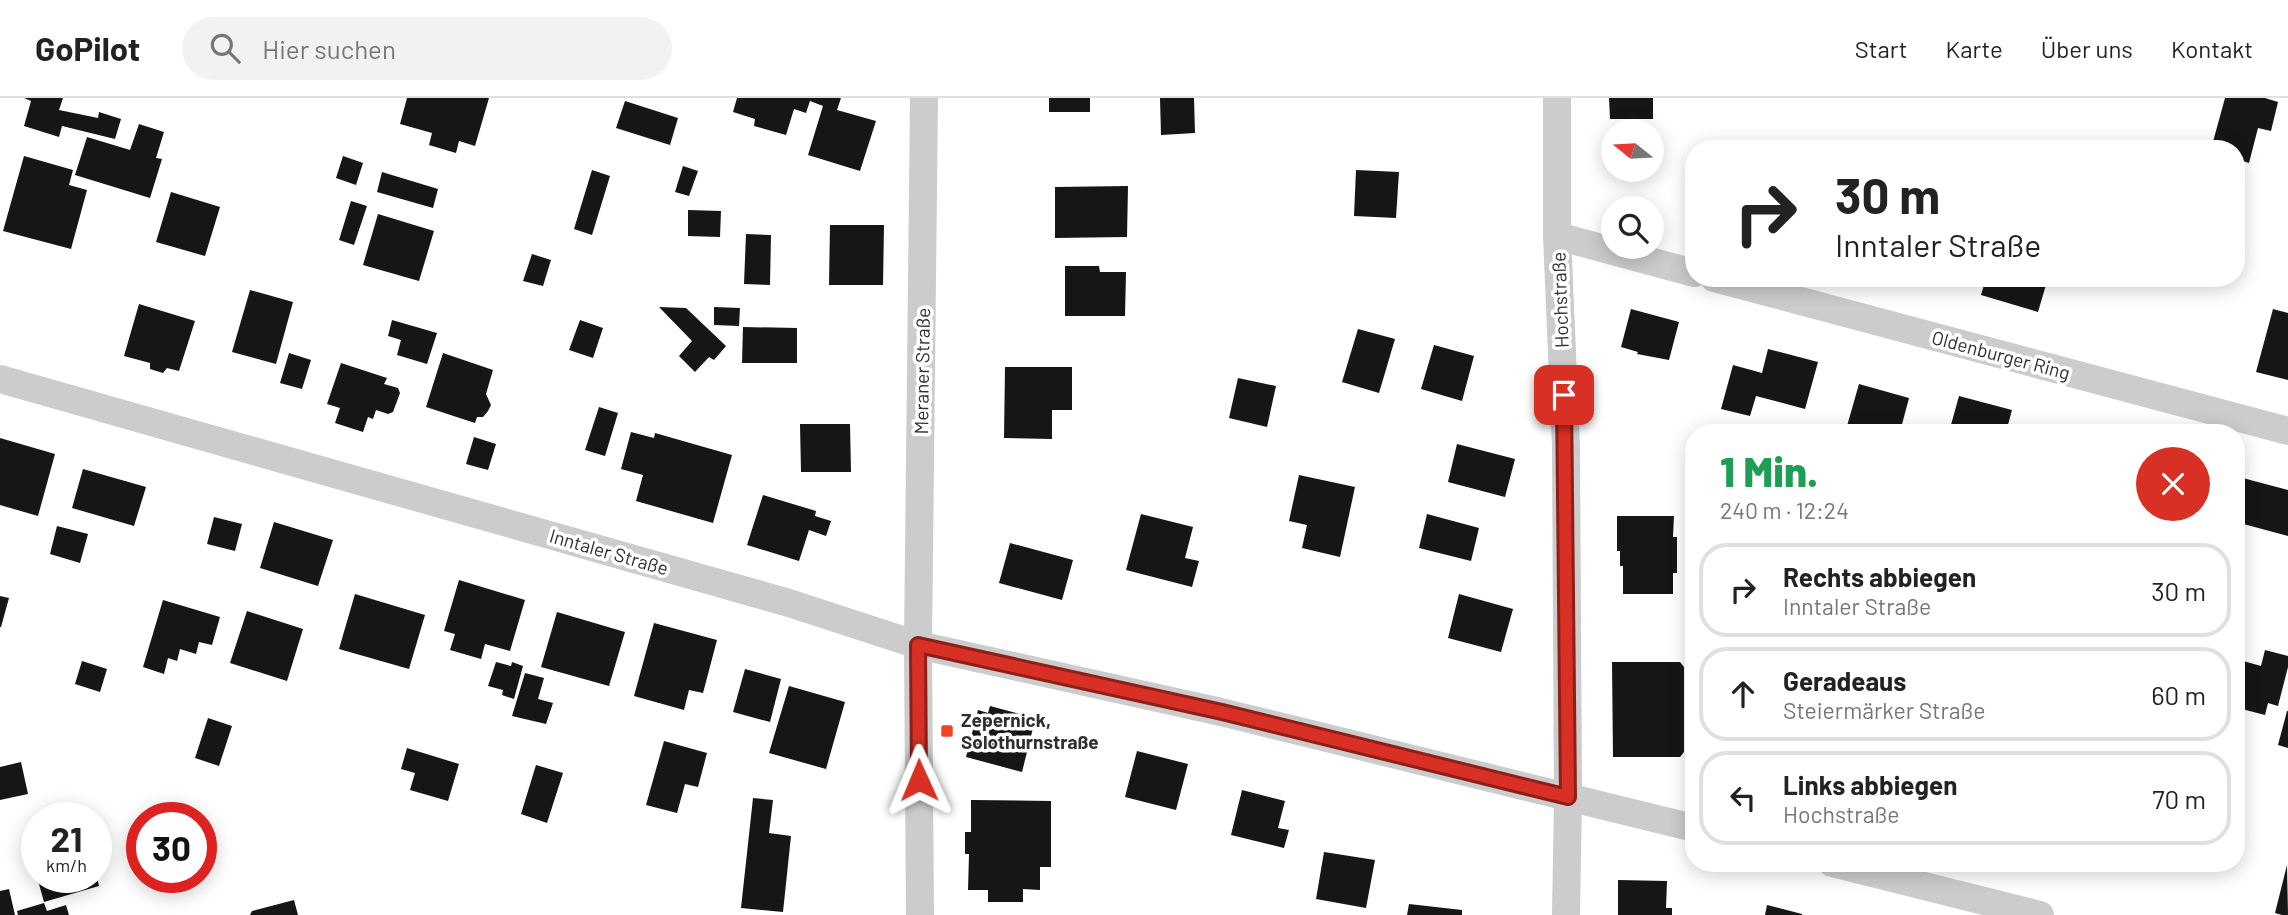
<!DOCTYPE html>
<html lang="de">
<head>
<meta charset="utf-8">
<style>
	body { margin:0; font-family:Barlow,sans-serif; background:#f2f2f2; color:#222; height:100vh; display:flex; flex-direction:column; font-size:26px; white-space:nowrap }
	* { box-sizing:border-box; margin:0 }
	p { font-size:23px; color:#767676 }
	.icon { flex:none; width:38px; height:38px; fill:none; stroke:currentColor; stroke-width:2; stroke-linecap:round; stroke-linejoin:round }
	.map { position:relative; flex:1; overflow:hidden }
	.drawer { position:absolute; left:1685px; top:326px; width:560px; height:448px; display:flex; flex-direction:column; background:#fff; border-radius:28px; box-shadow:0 4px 18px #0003 }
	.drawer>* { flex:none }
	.hud { position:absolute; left:1685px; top:42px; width:560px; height:147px; border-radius:28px; box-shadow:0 4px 18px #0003; background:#fff; color:#222; overflow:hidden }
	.needle { width:46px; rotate:288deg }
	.tools { position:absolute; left:1601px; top:21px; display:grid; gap:14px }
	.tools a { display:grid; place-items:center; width:63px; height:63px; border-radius:50%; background:#fff; box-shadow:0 4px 18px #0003; font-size:35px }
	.speed { position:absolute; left:21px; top:704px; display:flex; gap:14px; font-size:35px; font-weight:700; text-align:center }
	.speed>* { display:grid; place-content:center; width:91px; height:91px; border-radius:50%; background:#fff; box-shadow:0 4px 18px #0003; line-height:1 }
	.speed small { font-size:18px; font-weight:400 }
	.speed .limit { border:10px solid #d22; background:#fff; color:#111 }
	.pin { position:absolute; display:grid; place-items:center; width:60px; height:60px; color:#fff; margin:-30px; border-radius:14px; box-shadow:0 4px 10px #0006 }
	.me { position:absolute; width:77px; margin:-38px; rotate:359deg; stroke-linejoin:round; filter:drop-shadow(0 0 5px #0008) }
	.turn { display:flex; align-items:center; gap:24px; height:147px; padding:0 35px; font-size:32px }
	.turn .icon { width:91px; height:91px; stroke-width:2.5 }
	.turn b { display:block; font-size:49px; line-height:60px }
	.round { display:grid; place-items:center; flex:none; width:74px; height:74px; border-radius:37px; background:#f2f2f2 }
	.overview { display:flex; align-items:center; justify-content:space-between; height:119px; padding:0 35px }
	h1 { font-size:42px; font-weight:800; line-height:52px; color:#1e9e55 }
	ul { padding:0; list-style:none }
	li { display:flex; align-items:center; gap:21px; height:94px; margin:0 14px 10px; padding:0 21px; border:4px solid #e0e0e0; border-radius:28px }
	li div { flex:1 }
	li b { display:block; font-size:26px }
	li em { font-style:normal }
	header { display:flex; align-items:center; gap:42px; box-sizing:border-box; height:98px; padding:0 35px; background:#fff; border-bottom:2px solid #e0e0e0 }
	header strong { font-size:33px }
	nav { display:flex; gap:38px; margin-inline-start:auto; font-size:24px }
	.search { width:490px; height:63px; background:#f2f2f2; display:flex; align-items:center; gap:18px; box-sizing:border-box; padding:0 24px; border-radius:38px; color:#767676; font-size:26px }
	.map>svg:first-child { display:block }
	.building { fill:#161616 }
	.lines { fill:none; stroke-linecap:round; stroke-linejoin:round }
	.street { stroke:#ccc; stroke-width:28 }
	.route-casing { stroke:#8d1f18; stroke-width:18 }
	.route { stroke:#d93025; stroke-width:12 }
	.poi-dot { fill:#f04427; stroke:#fff; stroke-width:2.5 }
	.labels { text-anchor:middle; stroke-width:7; stroke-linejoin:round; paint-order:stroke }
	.street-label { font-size:19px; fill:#2f2f2f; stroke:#fff }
	.poi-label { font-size:19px; font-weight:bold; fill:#2f2f2f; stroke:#fff; text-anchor:start }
</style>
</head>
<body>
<header>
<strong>GoPilot</strong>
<div class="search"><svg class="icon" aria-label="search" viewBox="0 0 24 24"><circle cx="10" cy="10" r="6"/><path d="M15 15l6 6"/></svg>Hier suchen</div>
<nav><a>Start</a><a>Karte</a><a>Über uns</a><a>Kontakt</a></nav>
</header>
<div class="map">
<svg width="2288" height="817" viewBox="0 0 2288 817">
	<rect width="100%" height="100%" fill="#fff"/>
	<g class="building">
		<path d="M24,0H63L59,12L98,20L99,14L121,21L115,41L62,28L59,39L24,28L31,3Z"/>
		<path d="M407,0H489L475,48L459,43L456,55L429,47L432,35L400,26Z"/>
		<path d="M737,0H841L837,12L876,23L860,73L808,57L823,8L810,3L806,15L794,11L786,37L754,28L755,21L733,14Z"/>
		<rect x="1049" y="0" width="41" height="14"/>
		<path d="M1160,0H1194L1195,35L1161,37Z"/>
		<path d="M1609,0H1653V21H1610Z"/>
		<path d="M2225,0H2265L2278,4L2271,33L2258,30L2249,65L2236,61V51H2211Z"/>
		<path d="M625,3L678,20L670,47L616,30Z"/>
		<path d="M139,26L164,34L156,60L162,61L150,100L75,77L87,39L130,52Z"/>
		<path d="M24,58L73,72L69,87L87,92L71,151L3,133Z"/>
		<path d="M343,58L363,65L356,87L336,80Z"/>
		<path d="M683,68L698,73L689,98L675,94Z"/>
		<path d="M592,72L610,78L592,137L574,131Z"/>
		<path d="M1356,72L1399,74L1396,120L1354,118Z"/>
		<path d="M382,74L438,91L433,110L377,94Z"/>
		<path d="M1128,88L1127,139L1055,140V89Z"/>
		<path d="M171,94L220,109L205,158L156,144Z"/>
		<path d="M351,103L367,108L354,147L339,142Z"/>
		<path d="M688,112L721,113L720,139L688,138Z"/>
		<path d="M378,116L434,133L419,183L363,167Z"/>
		<path d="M830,127H884L883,187H829Z"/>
		<path d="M746,136L771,137L770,187L744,186Z"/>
		<path d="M532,156L551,162L543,188L523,183Z"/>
		<path d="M1065,168H1099L1100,174H1126L1125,218H1065Z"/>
		<path d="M1928,180H1956L1954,188Z"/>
		<path d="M1986,180H2048L2038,214L1981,197Z"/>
		<path d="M250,192L293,204L276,266L232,254Z"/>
		<path d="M139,206L195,223L179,273L167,270L163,275L150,271V265L124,258Z"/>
		<path d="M659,209L686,210L726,248L714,262L709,259L695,274L679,258L692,243Z"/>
		<path d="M714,209L740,210L739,228L714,227Z"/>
		<path d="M1631,211L1679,224L1669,262L1637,256L1638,254L1621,249Z"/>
		<path d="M2273,211L2288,215V282L2256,274Z"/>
		<path d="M392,222L437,235L427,266L397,257L401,242L388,238Z"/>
		<path d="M580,222L603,230L593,260L569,252Z"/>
		<path d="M743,229L797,230V265H742Z"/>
		<path d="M1358,231L1395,241L1379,295L1342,284Z"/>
		<path d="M1434,247L1474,258L1462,303L1421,291Z"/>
		<path d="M1768,251L1818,264L1805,311L1756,298L1750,318L1721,311L1733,267L1762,275Z"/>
		<path d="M289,255L311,262L302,291L280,285Z"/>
		<path d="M443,255L493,272L486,296L491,307L488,313L483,319H477L475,325L426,309Z"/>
		<path d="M341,265L387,280L384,286L398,290L400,295L393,314L388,316L376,312L373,321L368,319L363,334L335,325L340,310L327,306Z"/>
		<path d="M1005,269H1072V312H1052V341L1004,340Z"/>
		<path d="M1238,280L1276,288L1267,329L1229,320Z"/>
		<path d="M1859,286L1909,300L1900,334H1869L1847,328Z"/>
		<path d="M1959,298L2012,312L2006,334H1949Z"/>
		<path d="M599,309L618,315L605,358L585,352Z"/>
		<path d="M800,326H850L851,374H801Z"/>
		<path d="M631,334L654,340L655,335L732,357L713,425L636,403L643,377L621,371Z"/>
		<path d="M474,339L496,346L488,372L466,366Z"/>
		<path d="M0,340L55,356L38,418L0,407Z"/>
		<path d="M1457,346L1515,361L1505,399L1448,384Z"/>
		<path d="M83,371L146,389L134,428L72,410Z"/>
		<path d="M1299,377L1355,389L1340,459L1302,450L1307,427L1289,423Z"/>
		<path d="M2239,379L2288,392V438L2236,424V390Z"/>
		<path d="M763,397L816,413L815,418L831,423L826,438L809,432L799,463L747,447Z"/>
		<path d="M1141,416L1193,429L1185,460L1199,463L1192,489L1126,472Z"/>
		<path d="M1427,416L1479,430L1471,463L1419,450Z"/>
		<path d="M1617,418H1674L1673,439H1677V475H1673V496H1623V468H1620V453H1617Z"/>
		<path d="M214,419L242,426L235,453L207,446Z"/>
		<path d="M274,424L333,442L318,488L260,470Z"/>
		<path d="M57,428L88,436L80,465L50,456Z"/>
		<path d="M1010,445L1073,462L1062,502L999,485Z"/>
		<path d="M459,482L525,502L510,553L485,546L481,561L450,552L455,536L444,533Z"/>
		<path d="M355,496L425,517L409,571L339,551Z"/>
		<path d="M1459,496L1513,511L1501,554L1448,540Z"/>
		<path d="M0,498L9,500L1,529H0Z"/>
		<path d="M163,502L220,519L212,547L199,544L196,556L180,551L177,563L168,560L164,576L143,569Z"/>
		<path d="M247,513L303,531L287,583L230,565Z"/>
		<path d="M557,514L625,534L609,588L541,569Z"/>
		<path d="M654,525L717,542L703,595L689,592L684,612L634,598Z"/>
		<path d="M2265,552L2288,558V569L2278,608L2268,605L2265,617L2238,610L2241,599L2236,598V561L2261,568Z"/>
		<path d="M82,563L107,571L100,594L75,586Z"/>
		<path d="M496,564L511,568L512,564L523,568L514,601L502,597L503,592L488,588Z"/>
		<path d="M1612,564H1680L1684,569V654L1680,659H1613Z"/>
		<path d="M745,571L781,581L770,624L733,614Z"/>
		<path d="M525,575L544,580L538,601L553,605L546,626L512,618Z"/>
		<path d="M789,588L845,604L826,671L769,655Z"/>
		<path d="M990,608L1020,616L1018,622L1034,626L1022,674L966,659L978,612L988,615Z"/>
		<path d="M2287,613H2288V650L2278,647Z"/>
		<path d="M208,620L232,628L219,668L195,660Z"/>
		<path d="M664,643L707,655L698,689L685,686L677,715L646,707Z"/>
		<path d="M407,650L459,666L448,703L410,692L415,675L401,671Z"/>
		<path d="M1137,653L1188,666L1176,712L1125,699Z"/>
		<path d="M21,664L28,696L0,702V669Z"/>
		<path d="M536,667L563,675L547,725L521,716Z"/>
		<path d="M1242,692L1285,703L1278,730L1289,732L1284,750L1231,737Z"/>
		<path d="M753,700L773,702L769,735L791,738L783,814L741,810Z"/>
		<path d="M971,702L1051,703V769H1040V792L1023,791V804H988V792H968L969,756H965V734H971Z"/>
		<path d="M1324,754L1375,762L1366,810L1316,801Z"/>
		<path d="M2109,765H2140L2138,773Z"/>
		<path d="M2287,767L2288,817H2282L2275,815Z"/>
		<path d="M37,779H97L99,788L44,804Z"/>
		<path d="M1618,782L1667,783L1666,810H1672V817H1618Z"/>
		<path d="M9,791L15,817H0V793Z"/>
		<path d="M294,802L298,817H250L252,813Z"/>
		<path d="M44,805L47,813L66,807L69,817H18L17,813Z"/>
		<path d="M1409,806L1462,812V817H1407Z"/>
		<path d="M1767,807L1802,816V817H1765Z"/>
	</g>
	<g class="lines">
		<g class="street">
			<path d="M1557,0V138L1566,349L1568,699L1566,817"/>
			<path d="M1557,138L1694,175"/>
			<path d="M1714,180L2288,333"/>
			<path d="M0,281L789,505L918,547L1221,614L1694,730"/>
			<path d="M1832,765L2040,817"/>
			<path d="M920,817L918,547L924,0"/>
		</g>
	</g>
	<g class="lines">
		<defs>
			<path id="route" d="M919,682L918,547L1222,614L1568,699L1564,297"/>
		</defs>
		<use href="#route" class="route-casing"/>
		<use href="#route" class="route"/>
	</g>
	<rect class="poi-dot" x="940" y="626" width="14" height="14" rx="3.5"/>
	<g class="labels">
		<g class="street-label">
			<text transform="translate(1560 202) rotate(-92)" y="7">Hochstraße</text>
			<text transform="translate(2001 257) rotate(15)" y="7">Oldenburger Ring</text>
			<text transform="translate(922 273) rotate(-89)" y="7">Meraner Straße</text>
			<text transform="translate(609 454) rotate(16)" y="7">Inntaler Straße</text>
		</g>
		<g class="poi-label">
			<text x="961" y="629">Zepernick,<tspan x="961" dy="22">Solothurnstraße</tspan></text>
		</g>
	</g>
</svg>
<div class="tools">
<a><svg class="needle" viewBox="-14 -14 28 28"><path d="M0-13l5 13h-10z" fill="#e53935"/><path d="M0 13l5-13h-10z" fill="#767676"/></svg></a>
<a><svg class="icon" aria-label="search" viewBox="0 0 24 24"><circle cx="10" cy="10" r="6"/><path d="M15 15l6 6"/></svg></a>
</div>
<div class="speed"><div>21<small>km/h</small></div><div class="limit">30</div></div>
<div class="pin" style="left:1564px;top:297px;background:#d93025"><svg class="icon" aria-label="arrive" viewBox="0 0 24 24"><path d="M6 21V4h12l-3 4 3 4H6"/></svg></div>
<svg class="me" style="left:919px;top:682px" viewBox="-20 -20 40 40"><path d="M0-17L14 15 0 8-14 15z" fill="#d93025" stroke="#fff" stroke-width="4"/></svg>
<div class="hud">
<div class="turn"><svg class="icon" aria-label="right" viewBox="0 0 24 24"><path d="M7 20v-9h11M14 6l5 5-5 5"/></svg><div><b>30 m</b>Inntaler Straße</div></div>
</div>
<section class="drawer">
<div class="overview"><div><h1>1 Min.</h1><p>240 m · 12:24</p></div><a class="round" style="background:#d93025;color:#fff"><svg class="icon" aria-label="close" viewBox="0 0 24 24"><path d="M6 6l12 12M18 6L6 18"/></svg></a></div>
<ul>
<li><svg class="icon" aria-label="right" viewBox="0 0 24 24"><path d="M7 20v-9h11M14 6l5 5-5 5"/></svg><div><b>Rechts abbiegen</b><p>Inntaler Straße</p></div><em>30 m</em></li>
<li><svg class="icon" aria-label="ahead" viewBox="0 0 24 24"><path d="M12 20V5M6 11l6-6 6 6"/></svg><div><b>Geradeaus</b><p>Steiermärker Straße</p></div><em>60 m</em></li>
<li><svg class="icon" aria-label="left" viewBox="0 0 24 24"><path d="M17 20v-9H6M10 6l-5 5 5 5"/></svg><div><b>Links abbiegen</b><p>Hochstraße</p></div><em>70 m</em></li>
</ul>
</section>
</div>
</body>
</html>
